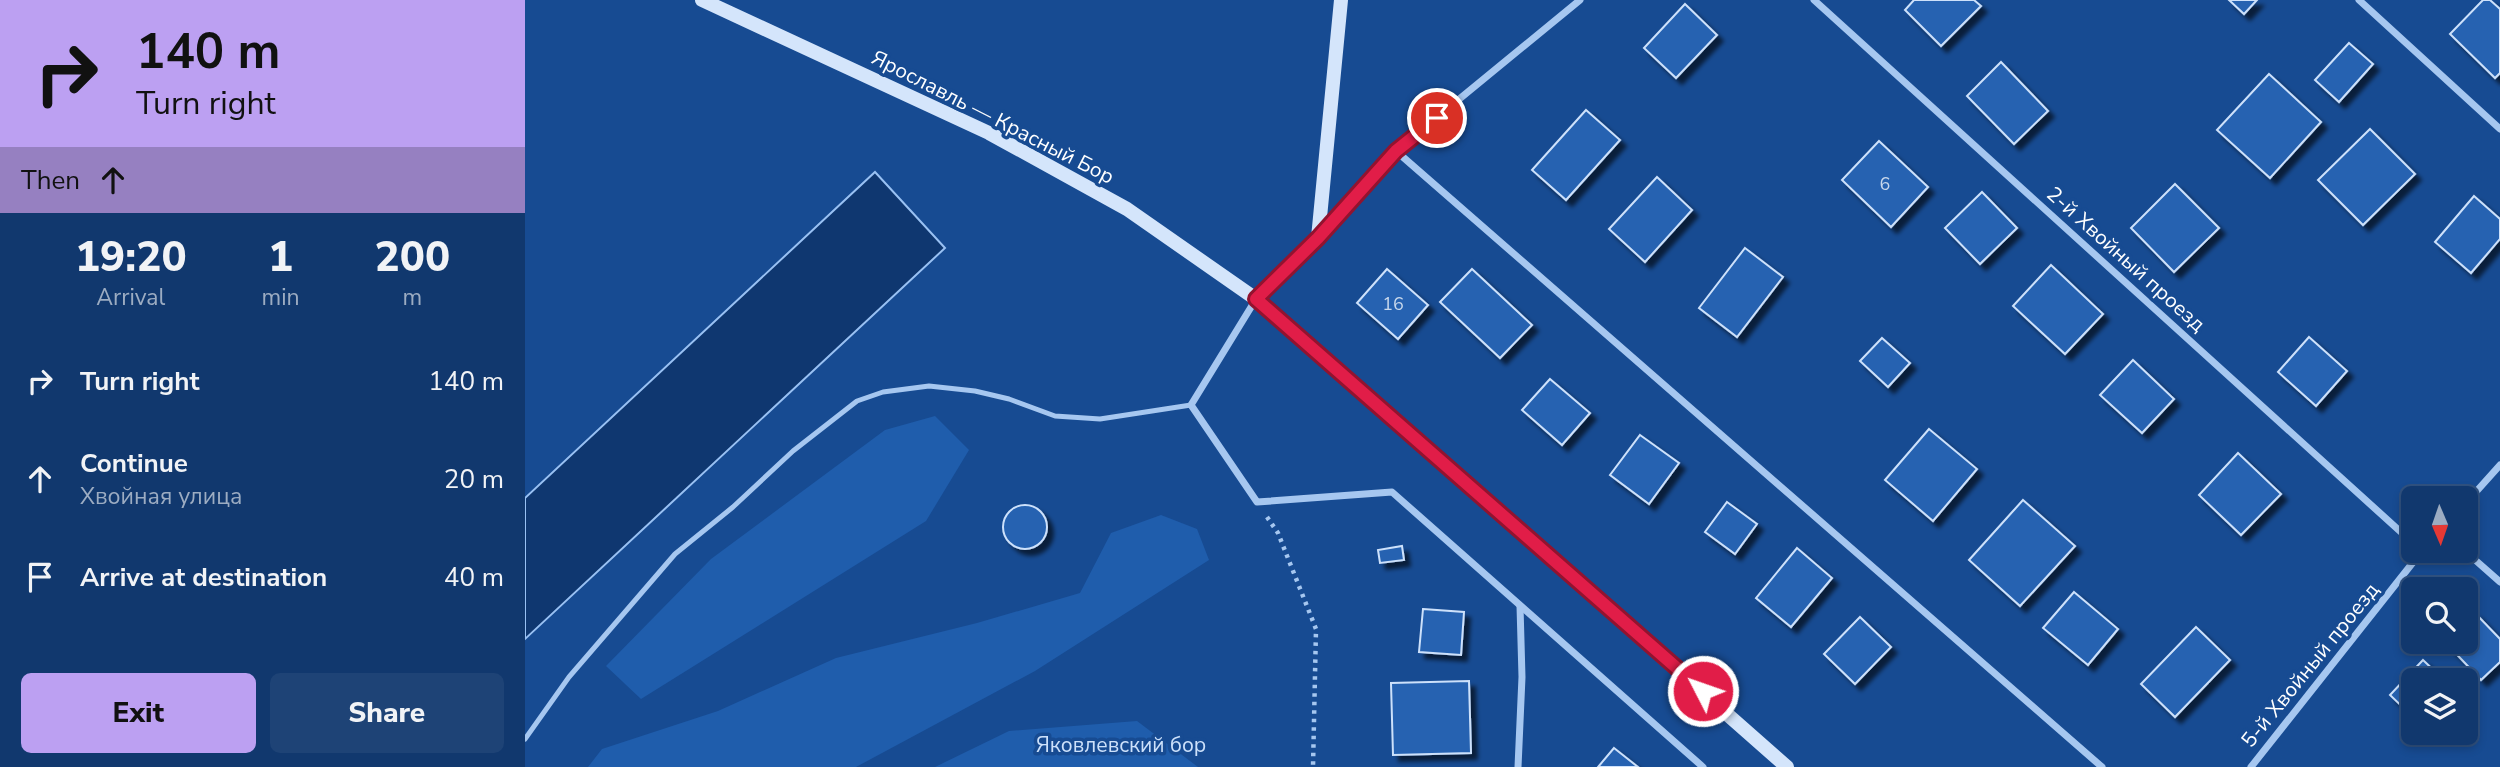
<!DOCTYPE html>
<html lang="en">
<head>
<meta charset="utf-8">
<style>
	body { margin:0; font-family:"Nunito Sans",sans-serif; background:#1e4376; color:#f1f3f6; height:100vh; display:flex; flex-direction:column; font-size:26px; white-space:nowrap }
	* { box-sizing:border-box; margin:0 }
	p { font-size:23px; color:#9cacc2 }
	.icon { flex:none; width:38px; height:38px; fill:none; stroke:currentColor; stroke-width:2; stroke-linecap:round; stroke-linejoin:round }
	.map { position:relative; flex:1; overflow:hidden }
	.side { display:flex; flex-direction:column; background:#11386e; width:525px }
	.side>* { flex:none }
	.guide { background:#bca0f2; color:#111; overflow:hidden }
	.needle { width:46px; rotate:178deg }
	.tools { position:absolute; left:1876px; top:486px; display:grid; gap:14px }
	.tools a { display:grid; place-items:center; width:77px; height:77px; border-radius:10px; background:#11386e; box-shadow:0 4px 10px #0003,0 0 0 2px #305281; font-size:35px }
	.pin { position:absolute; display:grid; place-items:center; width:60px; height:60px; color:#fff; margin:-30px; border:4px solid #fff; border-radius:50%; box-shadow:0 2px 7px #0007 }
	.me { position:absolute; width:77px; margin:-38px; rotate:311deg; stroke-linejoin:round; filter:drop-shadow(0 0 5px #0008) }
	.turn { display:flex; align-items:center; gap:24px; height:147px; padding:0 21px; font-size:32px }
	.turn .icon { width:91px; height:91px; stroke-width:2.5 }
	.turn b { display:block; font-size:49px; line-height:60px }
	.then { display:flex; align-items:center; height:66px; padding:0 21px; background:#0003; gap:14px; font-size:26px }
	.eta { display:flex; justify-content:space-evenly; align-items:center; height:119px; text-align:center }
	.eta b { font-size:42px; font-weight:800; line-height:49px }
	.primary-button { display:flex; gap:14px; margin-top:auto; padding:14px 21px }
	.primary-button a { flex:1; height:80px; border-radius:10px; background:#bca0f2; color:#111; font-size:28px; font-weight:800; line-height:80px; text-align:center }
	.primary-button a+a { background:#1e4376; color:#f1f3f6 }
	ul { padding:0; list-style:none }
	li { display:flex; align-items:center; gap:21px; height:98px; padding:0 21px }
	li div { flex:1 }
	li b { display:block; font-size:26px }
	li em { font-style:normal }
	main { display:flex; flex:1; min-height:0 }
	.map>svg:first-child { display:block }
	.green { fill:#1f5dac }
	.water { fill:#0f3770; stroke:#99c1f3; stroke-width:2 }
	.building { fill:#2562b1; stroke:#cde1fb; stroke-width:2; filter:url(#shadow) }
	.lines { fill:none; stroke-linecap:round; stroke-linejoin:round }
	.path { stroke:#a6c7f0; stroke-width:4.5; stroke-dasharray:3.5 5; stroke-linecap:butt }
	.lane { stroke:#a6c7f0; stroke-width:5 }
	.street { stroke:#a6c7f0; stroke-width:7 }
	.secondary { stroke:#d4e5fb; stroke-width:14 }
	.route-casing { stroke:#92132f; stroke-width:18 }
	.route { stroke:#e11d48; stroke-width:12 }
	.labels { text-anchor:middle; stroke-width:7; stroke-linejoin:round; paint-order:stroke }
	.number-label { font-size:18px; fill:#c8d8ec }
	.street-label { font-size:21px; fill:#fff; stroke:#174b92 }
	.park-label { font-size:21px; fill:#cde1fb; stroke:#174b92 }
</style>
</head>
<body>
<main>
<section class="side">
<div class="guide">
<div class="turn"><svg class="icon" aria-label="right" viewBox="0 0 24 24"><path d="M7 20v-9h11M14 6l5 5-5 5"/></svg><div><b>140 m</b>Turn right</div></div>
<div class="then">Then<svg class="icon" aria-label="ahead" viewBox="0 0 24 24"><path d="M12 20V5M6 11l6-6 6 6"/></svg></div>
</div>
<div class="eta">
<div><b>19:20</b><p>Arrival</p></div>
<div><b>1</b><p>min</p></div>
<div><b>200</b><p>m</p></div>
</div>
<ul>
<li><svg class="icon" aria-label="right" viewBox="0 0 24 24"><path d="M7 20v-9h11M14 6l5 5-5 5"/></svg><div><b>Turn right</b></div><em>140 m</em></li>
<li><svg class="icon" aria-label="ahead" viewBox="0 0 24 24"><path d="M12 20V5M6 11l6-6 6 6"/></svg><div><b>Continue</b><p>Хвойная улица</p></div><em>20 m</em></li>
<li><svg class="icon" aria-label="arrive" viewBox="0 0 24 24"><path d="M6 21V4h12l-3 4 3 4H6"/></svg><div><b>Arrive at destination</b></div><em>40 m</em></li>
</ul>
<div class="primary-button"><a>Exit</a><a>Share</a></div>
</section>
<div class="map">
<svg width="1975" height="767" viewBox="0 0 1975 767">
	<defs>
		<filter id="shadow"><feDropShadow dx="6" dy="6" stdDeviation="2" flood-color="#0009"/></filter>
	</defs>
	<rect width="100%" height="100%" fill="#174b92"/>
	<g class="green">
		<path d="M410,416L444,450L401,521L116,699L81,666L186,559L360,430Z"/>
		<path d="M636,515L672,529L684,560L510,671L331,767H63L77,749L193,711L311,658L452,623L555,593L586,533Z"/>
		<path d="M612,721L673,767H410L484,731Z"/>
	</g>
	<path class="water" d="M350,172L420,248L0,639V498Z"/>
	<g class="building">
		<path d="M1389,0H1449L1456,6L1416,46L1380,10Z"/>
		<path d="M1704,0H1732L1719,14Z"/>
		<path d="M1958,0H1965L1975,9V73L1970,78L1925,34Z"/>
		<path d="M1160,4L1192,35L1151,78L1119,48Z"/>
		<path d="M1824,43L1848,64L1814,102L1790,80Z"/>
		<path d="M1476,62L1523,111L1489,144L1442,96Z"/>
		<path d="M1744,74L1796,122L1745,178L1692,130Z"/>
		<path d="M1061,110L1095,140L1041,200L1007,170Z"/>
		<path d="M1845,129L1890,174L1838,225L1793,180Z"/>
		<path d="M1354,141L1403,187L1366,227L1317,180Z"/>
		<path d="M1132,177L1167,210L1120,262L1084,229Z"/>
		<path d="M1650,184L1694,228L1649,272L1606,228Z"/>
		<path d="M1457,192L1492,228L1455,264L1420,228Z"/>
		<path d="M1949,196L1975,219V239L1946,273L1910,242Z"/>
		<path d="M1220,248L1258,277L1212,337L1174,308Z"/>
		<path d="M1526,265L1578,314L1540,354L1488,306Z"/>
		<path d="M862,269L903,305L873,339L832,303Z"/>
		<path d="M947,269L1007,325L975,358L915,302Z"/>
		<path d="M1784,337L1822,371L1791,406L1753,372Z"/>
		<path d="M1357,338L1385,363L1363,387L1335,361Z"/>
		<path d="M1608,360L1649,399L1617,433L1575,395Z"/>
		<path d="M1025,379L1065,413L1037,445L997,410Z"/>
		<path d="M1404,429L1452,469L1408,521L1360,480Z"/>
		<path d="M1115,435L1154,463L1124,504L1085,475Z"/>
		<path d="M1713,453L1756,494L1716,535L1674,495Z"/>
		<path d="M1498,500L1550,546L1495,606L1444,560Z"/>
		<path d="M1202,502L1232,524L1210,554L1180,532Z"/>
		<circle cx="500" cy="527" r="22"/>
		<path d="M877,546L879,560L855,563L853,550Z"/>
		<path d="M1272,548L1307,578L1266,627L1231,598Z"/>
		<path d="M1549,592L1593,629L1563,665L1518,628Z"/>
		<path d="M898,609L939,612L936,655L894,652Z"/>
		<path d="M1950,613L1975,639V662L1956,680L1920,642H1941V621Z"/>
		<path d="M1335,617L1366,647L1330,684L1299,654Z"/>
		<path d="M1671,627L1705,660L1650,717L1616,684Z"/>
		<path d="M1898,660L1920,681H1888V717L1865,695Z"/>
		<path d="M944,681L946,753L868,755L866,683Z"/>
		<path d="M1089,748L1113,767H1073Z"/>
	</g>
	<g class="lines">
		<path class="path" d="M742,517L753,533L791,629L788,767"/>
		<path class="lane" d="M0,739L44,677L150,554L208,507L268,451L332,401L358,392L404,386L450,391L484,399L530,416L575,419L666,405"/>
		<g class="street">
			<path d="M1289,0L1888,543"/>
			<path d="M1834,0L1975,129"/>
			<path d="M871,151L1577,767"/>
			<path d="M795,237L871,151L1055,0"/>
			<path d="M731,299L666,405L732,502L867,492L1178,767"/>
			<path d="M1941,503L1975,465"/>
			<path d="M1940,551L1975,582"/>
			<path d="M993,767L997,677L995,606"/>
			<path d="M1726,767L1897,551"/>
		</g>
		<g class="secondary">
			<path d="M177,0L464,133L602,209L731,299L1262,767"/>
			<path d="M731,299L793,238L816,0"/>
		</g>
	</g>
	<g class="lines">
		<defs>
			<path id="route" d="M912,118L871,151L793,238L731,299L1178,691"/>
		</defs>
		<use href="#route" class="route-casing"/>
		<use href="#route" class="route"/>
	</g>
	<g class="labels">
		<g class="number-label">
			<text x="1360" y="190">6</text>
			<text x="868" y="310">16</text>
		</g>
		<g class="street-label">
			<text transform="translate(468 117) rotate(27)" y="7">Ярославль — Красный Бор</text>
			<text transform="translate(1601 259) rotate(42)" y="7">2-й Хвойный проезд</text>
			<text transform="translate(1785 665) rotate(-51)" y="7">5-й Хвойный проезд</text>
		</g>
		<g class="park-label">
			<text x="596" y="752">Яковлевский бор</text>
		</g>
	</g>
</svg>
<div class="tools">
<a><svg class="needle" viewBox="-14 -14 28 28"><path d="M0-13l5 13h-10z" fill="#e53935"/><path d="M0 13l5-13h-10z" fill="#9cacc2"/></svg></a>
<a><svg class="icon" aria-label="search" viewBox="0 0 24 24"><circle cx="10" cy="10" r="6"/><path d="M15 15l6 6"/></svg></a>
<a><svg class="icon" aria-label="layers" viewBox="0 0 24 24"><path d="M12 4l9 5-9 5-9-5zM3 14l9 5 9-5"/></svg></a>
</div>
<div class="pin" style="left:912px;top:118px;background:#d93025"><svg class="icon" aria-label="arrive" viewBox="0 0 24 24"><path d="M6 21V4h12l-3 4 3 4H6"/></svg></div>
<svg class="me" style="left:1178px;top:691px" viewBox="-20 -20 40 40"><circle r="17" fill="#e11d48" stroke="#fff" stroke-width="3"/><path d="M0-11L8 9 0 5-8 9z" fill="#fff"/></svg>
</div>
</main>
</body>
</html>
